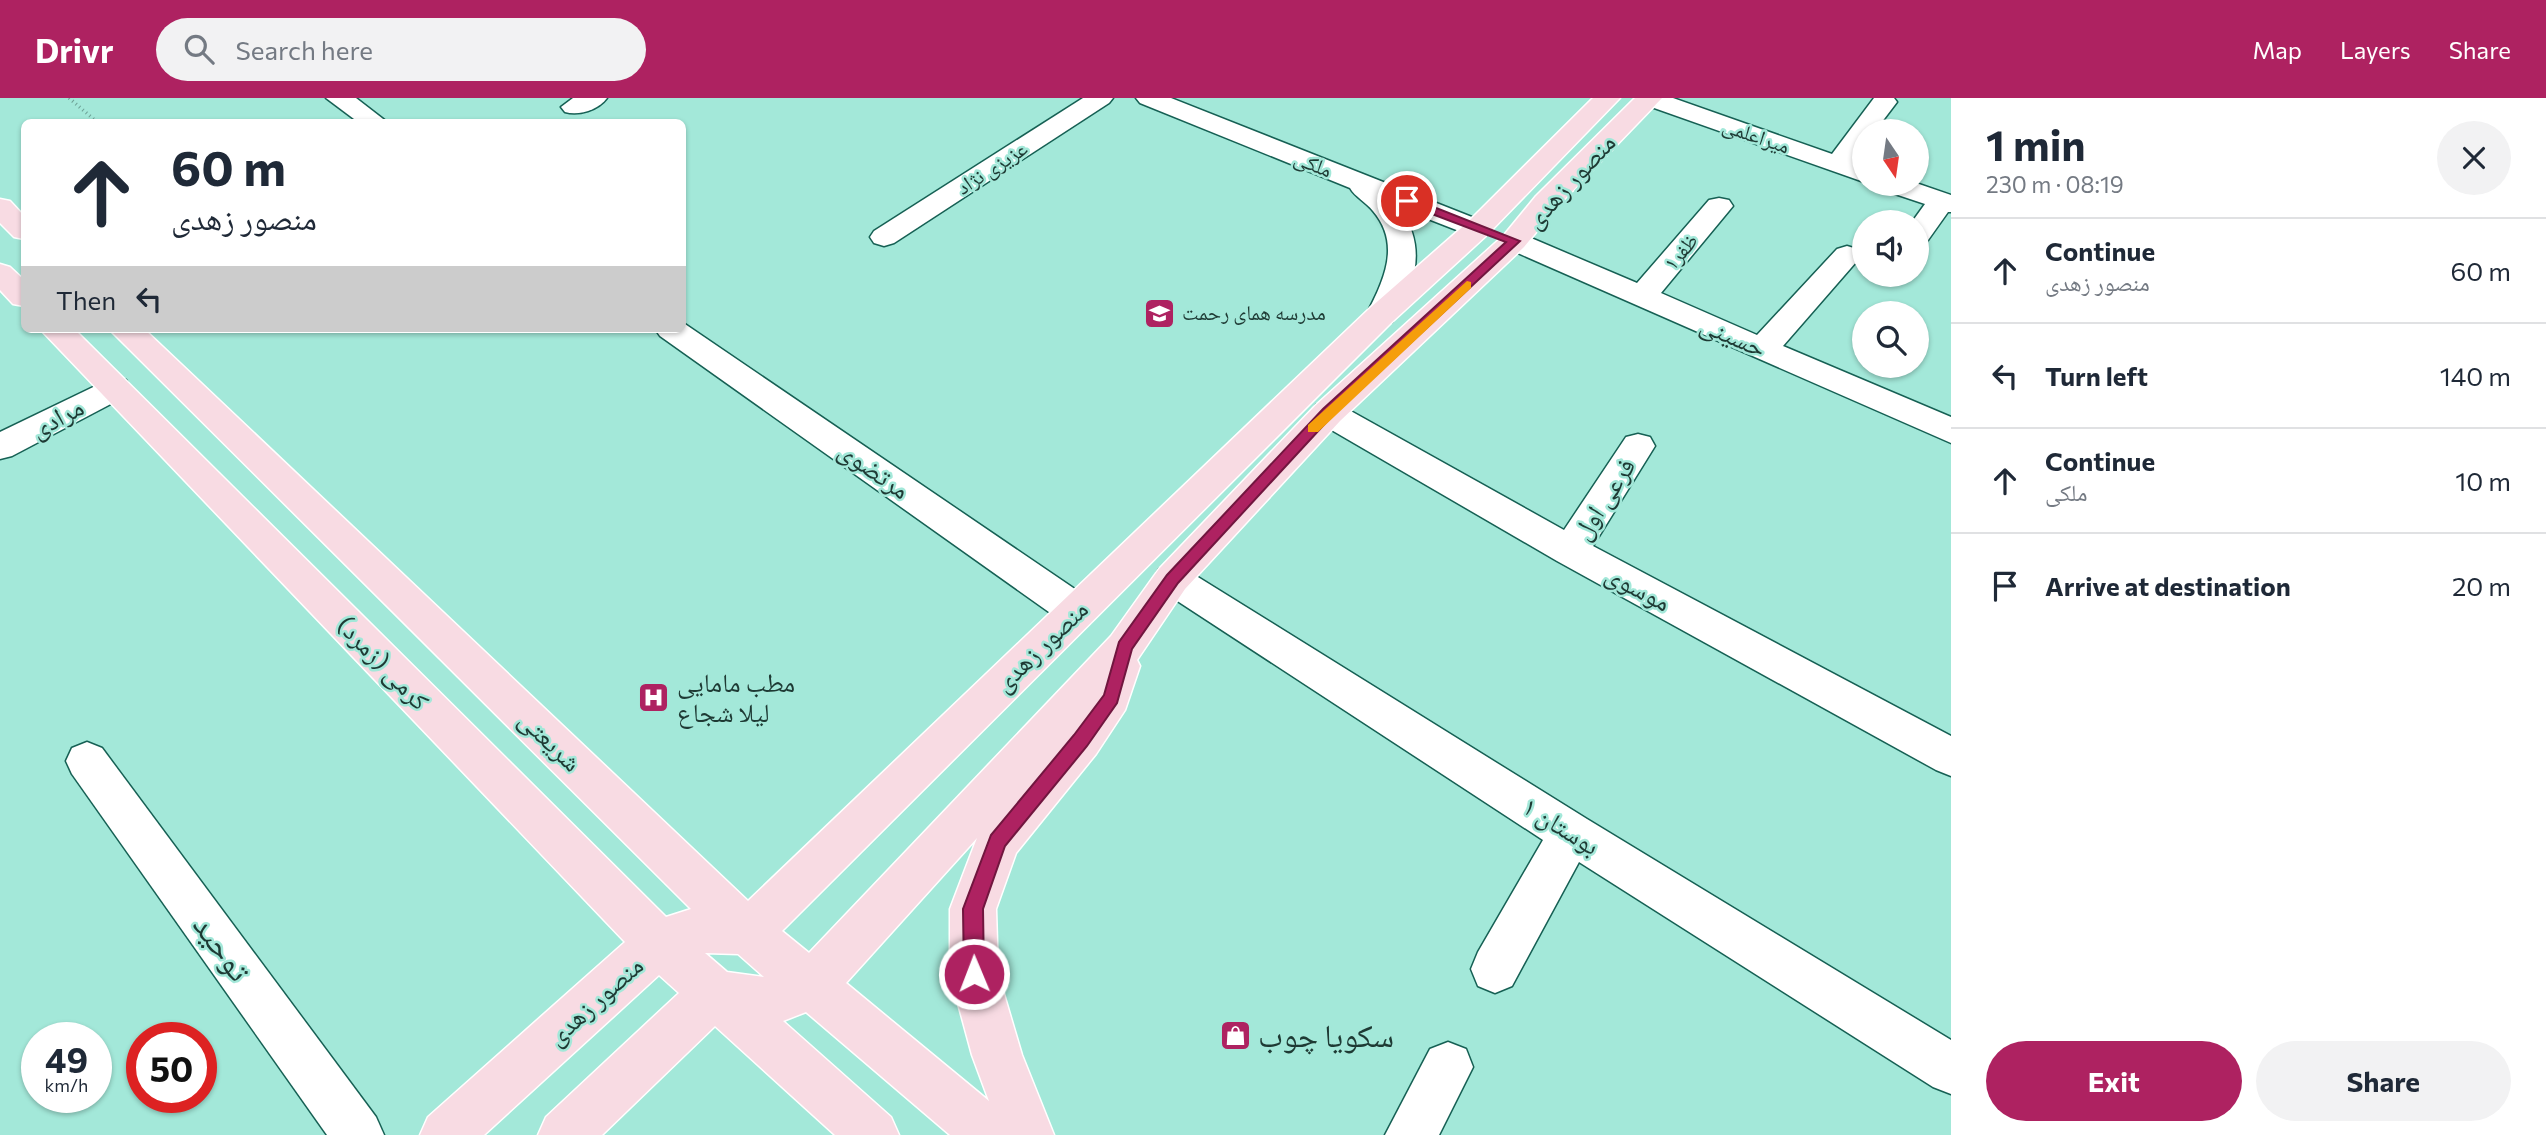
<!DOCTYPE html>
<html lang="en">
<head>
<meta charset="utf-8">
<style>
	body { margin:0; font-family:Commissioner,"Noto Naskh Arabic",sans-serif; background:#f2f2f3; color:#1f2937; height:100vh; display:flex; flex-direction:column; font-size:26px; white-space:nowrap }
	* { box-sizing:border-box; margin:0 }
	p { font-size:23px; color:#747a83 }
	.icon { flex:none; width:38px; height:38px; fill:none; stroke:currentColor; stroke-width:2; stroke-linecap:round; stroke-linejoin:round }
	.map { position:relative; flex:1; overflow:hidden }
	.panel { display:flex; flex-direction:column; background:#fff; width:595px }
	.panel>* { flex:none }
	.guide { position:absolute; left:21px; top:21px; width:665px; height:214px; border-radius:10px; box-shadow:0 2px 5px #0004; background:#fff; color:#1f2937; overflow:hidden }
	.needle { width:46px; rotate:167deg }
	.controls { position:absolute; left:1852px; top:21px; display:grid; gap:14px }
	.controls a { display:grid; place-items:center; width:77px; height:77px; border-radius:50%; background:#fff; box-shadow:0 2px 5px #0004; font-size:35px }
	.speed { position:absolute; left:21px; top:924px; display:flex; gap:14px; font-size:35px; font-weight:700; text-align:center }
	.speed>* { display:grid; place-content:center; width:91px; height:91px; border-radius:50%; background:#fff; box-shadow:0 2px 5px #0004; line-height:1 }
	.speed small { font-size:18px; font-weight:400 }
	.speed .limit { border:10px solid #d22; background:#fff; color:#111 }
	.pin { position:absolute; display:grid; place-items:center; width:60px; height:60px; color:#fff; margin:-30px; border:4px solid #fff; border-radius:50%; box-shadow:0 2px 7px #0007 }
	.me { position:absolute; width:77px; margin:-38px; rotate:359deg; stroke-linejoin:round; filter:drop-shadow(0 0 5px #0008) }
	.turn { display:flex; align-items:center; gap:24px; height:147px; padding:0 35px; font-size:32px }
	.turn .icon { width:91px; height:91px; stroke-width:2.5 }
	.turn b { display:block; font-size:49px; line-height:60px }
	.then { display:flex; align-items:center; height:66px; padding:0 35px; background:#0003; gap:14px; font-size:26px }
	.round { display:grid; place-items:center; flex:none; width:74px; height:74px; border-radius:37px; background:#f2f2f3 }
	.head { display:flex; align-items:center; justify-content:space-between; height:119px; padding:0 35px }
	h1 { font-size:42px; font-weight:700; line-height:52px }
	.action { display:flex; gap:14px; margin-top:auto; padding:14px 35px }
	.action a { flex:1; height:80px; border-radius:42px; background:#ae2261; color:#fff; font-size:28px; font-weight:700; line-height:80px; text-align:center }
	.action a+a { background:#f2f2f3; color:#1f2937 }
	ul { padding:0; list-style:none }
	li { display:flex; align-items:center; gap:21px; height:105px; padding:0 35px; border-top:2px solid #e0e1e3 }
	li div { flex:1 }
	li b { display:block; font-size:26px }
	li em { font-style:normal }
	header { display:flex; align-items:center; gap:42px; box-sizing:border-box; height:98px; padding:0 35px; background:#ae2261; color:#fff }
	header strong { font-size:33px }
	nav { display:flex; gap:38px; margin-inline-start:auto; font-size:24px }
	.search { width:490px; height:63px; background:#f2f2f3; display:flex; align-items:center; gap:18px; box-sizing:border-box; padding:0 24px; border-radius:38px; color:#747a83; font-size:26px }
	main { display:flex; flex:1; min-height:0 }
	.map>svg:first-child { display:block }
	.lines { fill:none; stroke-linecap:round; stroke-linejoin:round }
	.minor-casing { stroke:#166054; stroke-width:3 }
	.major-casing { stroke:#fff; stroke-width:3 }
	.path { stroke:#6ca095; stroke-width:3.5; stroke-dasharray:1 3.5; stroke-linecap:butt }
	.minor { fill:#fff; fill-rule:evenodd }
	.major { fill:#f8dbe3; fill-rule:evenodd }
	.route { fill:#ae2261; stroke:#71163f; stroke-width:2 }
	.slow { fill:#f59e0b }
	.labels { text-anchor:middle; stroke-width:5; stroke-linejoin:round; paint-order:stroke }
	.far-street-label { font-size:21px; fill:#1e3a34; stroke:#a3e8d9 }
	.far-poi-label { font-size:21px; fill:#1e3a34; stroke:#a3e8d9; text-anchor:start }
	.street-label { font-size:26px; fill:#1e3a34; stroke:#a3e8d9 }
	.poi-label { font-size:26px; fill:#1e3a34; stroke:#a3e8d9; text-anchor:start }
	.near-street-label { font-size:32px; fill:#1e3a34; stroke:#a3e8d9 }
	.near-poi-label { font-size:32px; fill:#1e3a34; stroke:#a3e8d9; text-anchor:start }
</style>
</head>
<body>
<header>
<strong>Drivr</strong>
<div class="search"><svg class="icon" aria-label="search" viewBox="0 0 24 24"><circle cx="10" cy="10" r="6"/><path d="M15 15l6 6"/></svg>Search here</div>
<nav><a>Map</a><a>Layers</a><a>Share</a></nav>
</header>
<main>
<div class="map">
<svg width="1951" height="1037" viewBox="0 0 1951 1037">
	<rect width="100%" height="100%" fill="#a3e8d9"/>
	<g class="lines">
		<defs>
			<g id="minor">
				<path d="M326,0H356L387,24H358Z"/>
				<path d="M573,0H607C598,12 579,18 565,14L561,9Z"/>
				<path d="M1083,0H1113L1109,5L894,145L884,148L874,145L870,139L874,133Z"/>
				<path d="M1136,0H1171L1487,125L1491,131L1487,137L1477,140L1400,110C1427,150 1416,186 1392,224L1381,227L1370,224L1366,217C1383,184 1402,147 1373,113C1366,104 1355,99 1350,90L1140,5Z"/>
				<path d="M1636,0H1673L1832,56L1874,0H1894L1897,4L1875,33H1864V49L1854,63L1864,67V84L1640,5Z"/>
				<path d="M1916,85L1951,97V114H1948L1926,145L1916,148V124H1912L1925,106L1883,92L1879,86Z"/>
				<path d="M1719,100L1729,102L1733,108L1661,195L1757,237L1837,151L1847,148L1857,151L1862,157L1857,163L1783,248L1951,319V345L1504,149L1500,143L1504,137L1514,134L1524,137L1637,185L1709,102Z"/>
				<path d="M682,224L1091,502L1096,513L1091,524L1077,528L1063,524L660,238L655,231H682Z"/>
				<path d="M114,279L126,282L130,290L126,298L12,358L0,361V334Z"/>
				<path d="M1328,303L1340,307L1564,432L1626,339L1638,336L1650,339L1655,348L1593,448L1951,638V678L1936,672L1557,463L1316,323L1311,315L1316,307Z"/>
				<path d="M1172,466L1185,471L1587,721L1951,942V996L1933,989L1579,764L1512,888L1495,895L1478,888L1471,871L1478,854L1543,742L1159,491L1153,481L1159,471Z"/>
				<path d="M87,644L102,650L376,1019L384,1037H327L72,676L66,663L72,650Z"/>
				<path d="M1448,944L1466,951L1473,969L1439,1037H1385L1430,951Z"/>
			</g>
			<g id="major">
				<path d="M1593,0H1620L1487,137L1392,224L782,833L809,855L1111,538L1159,471L1316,307L1504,137L1536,98L1635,0H1662L1556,110L1524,149L1340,323L1185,491L1137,562L1140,568L1125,612L1096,656L1016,755L996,811L998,876L1022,957L1054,1037H950L806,914L783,923L891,1019L899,1037H835L715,928L602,1037H538L546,1019L679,895L659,877L484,1037H420L428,1019L625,844L40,231H74L666,819L691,811L109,231H144L748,803L1370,210L1467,125ZM977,740L950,811V876L972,957L989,1003L846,885ZM705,855L738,856L764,879L727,874Z"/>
				<path d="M0,101L10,103L24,118V141L14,139L0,125Z"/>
				<path d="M0,166L10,169L24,182V208L13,206L0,192Z"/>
			</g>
		</defs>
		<use href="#minor" class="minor-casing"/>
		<use href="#major" class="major-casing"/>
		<path class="path" d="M69,0L97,24"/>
		<use href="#minor" class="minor"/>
		<use href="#major" class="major"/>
	</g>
	<path class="route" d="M1403,100H1411L1520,143L1332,318L1178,485L1132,551L1117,605L1087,648L1005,748L983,811L984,876L981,883L974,885L967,883L964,876L963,811L991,737L1074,637L1104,597L1119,544L1167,477L1323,311L1506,144L1403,105Z"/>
	<path class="slow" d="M1467,183L1471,184V190L1318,334H1308V327Z"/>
	<defs>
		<symbol id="school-square" viewBox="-11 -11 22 22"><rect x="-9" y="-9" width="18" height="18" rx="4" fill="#ae2261" stroke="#a3e8d9"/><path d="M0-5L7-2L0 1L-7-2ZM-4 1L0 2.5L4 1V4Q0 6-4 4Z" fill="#fff"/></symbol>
		<symbol id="hospital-square" viewBox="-11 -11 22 22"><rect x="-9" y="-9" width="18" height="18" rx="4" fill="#ae2261" stroke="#a3e8d9"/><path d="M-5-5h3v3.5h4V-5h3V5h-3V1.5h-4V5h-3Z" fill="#fff"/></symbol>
		<symbol id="shop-square" viewBox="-11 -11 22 22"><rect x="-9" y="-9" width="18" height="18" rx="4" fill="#ae2261" stroke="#a3e8d9"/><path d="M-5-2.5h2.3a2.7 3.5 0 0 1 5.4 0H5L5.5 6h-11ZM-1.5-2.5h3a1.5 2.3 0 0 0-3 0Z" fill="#fff"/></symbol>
	</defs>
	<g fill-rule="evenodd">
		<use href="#school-square" x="1142" y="198" width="35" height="35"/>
		<use href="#hospital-square" x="636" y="582" width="35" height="35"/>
		<use href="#shop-square" x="1218" y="920" width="35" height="35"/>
	</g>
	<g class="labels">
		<g class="far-street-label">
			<text transform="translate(1756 38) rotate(19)" y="7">میراعلمی</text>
			<text transform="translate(1313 66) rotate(22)" y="7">ملکی</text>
			<text transform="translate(992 70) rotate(-33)" y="7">عزیزی نژاد</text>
			<text transform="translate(1681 154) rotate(-50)" y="7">ظفر۱</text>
		</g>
		<g class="far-poi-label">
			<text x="1182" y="222">مدرسه همای رحمت</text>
		</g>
		<g class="street-label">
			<text transform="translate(1570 83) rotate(-47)" y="9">منصور زهدی</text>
			<text transform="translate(1733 238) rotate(23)" y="9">حسینی</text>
			<text transform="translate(57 320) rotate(-28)" y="9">مرادی</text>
			<text transform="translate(874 372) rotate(35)" y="9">مرتضوی</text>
			<text transform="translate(1604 401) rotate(-57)" y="9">فرعی اول</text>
			<text transform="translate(1638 490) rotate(28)" y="9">موسوی</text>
			<text transform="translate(1041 548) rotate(-44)" y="9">منصور زهدی</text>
			<text transform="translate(383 565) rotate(46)" y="9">کرمی (زمرد)</text>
			<text transform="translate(550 643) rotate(44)" y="9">شریعتی</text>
			<text transform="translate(1561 728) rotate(32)" y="9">بوستان ۱</text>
			<text transform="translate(595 903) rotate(-42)" y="9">منصور زهدی</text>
		</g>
		<g class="poi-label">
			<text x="677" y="594">مطب مامایی<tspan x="677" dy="30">لیلا شجاع</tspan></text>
		</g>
		<g class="near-street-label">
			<text transform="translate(222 850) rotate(54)" y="11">توحید</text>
		</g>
		<g class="near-poi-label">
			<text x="1258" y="949">سکویا چوب</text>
		</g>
	</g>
</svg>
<div class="controls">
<a><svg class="needle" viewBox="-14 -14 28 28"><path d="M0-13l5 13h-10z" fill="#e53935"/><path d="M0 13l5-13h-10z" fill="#747a83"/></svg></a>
<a><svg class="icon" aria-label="sound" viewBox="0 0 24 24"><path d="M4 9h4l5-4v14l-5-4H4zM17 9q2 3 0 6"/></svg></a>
<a><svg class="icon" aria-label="search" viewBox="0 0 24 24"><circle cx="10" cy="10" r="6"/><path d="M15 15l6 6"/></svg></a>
</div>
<div class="speed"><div>49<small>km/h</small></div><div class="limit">50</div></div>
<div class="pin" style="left:1407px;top:103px;background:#d93025"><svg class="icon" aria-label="arrive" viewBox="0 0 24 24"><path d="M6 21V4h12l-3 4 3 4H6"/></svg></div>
<svg class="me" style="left:974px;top:876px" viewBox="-20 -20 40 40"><circle r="17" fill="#ae2261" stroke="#fff" stroke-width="3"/><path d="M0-11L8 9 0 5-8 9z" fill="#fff"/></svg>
<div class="guide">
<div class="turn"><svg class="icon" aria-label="ahead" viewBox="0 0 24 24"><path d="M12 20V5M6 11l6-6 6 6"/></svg><div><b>60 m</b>منصور زهدی</div></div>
<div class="then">Then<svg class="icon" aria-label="left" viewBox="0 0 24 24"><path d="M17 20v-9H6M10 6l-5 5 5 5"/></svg></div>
</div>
</div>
<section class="panel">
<div class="head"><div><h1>1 min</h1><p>230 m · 08:19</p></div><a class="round"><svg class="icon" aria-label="close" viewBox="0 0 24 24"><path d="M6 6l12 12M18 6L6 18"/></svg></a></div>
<ul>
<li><svg class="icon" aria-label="ahead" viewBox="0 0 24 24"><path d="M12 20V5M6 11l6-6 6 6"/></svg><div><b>Continue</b><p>منصور زهدی</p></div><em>60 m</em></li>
<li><svg class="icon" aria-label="left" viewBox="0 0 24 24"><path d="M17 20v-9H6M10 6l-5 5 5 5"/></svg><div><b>Turn left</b></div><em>140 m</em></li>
<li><svg class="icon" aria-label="ahead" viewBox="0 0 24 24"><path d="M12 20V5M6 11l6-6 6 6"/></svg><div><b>Continue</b><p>ملکی</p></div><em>10 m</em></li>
<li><svg class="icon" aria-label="arrive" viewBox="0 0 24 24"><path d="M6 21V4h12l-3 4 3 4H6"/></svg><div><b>Arrive at destination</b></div><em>20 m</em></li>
</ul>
<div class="action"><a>Exit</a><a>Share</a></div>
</section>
</main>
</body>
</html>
